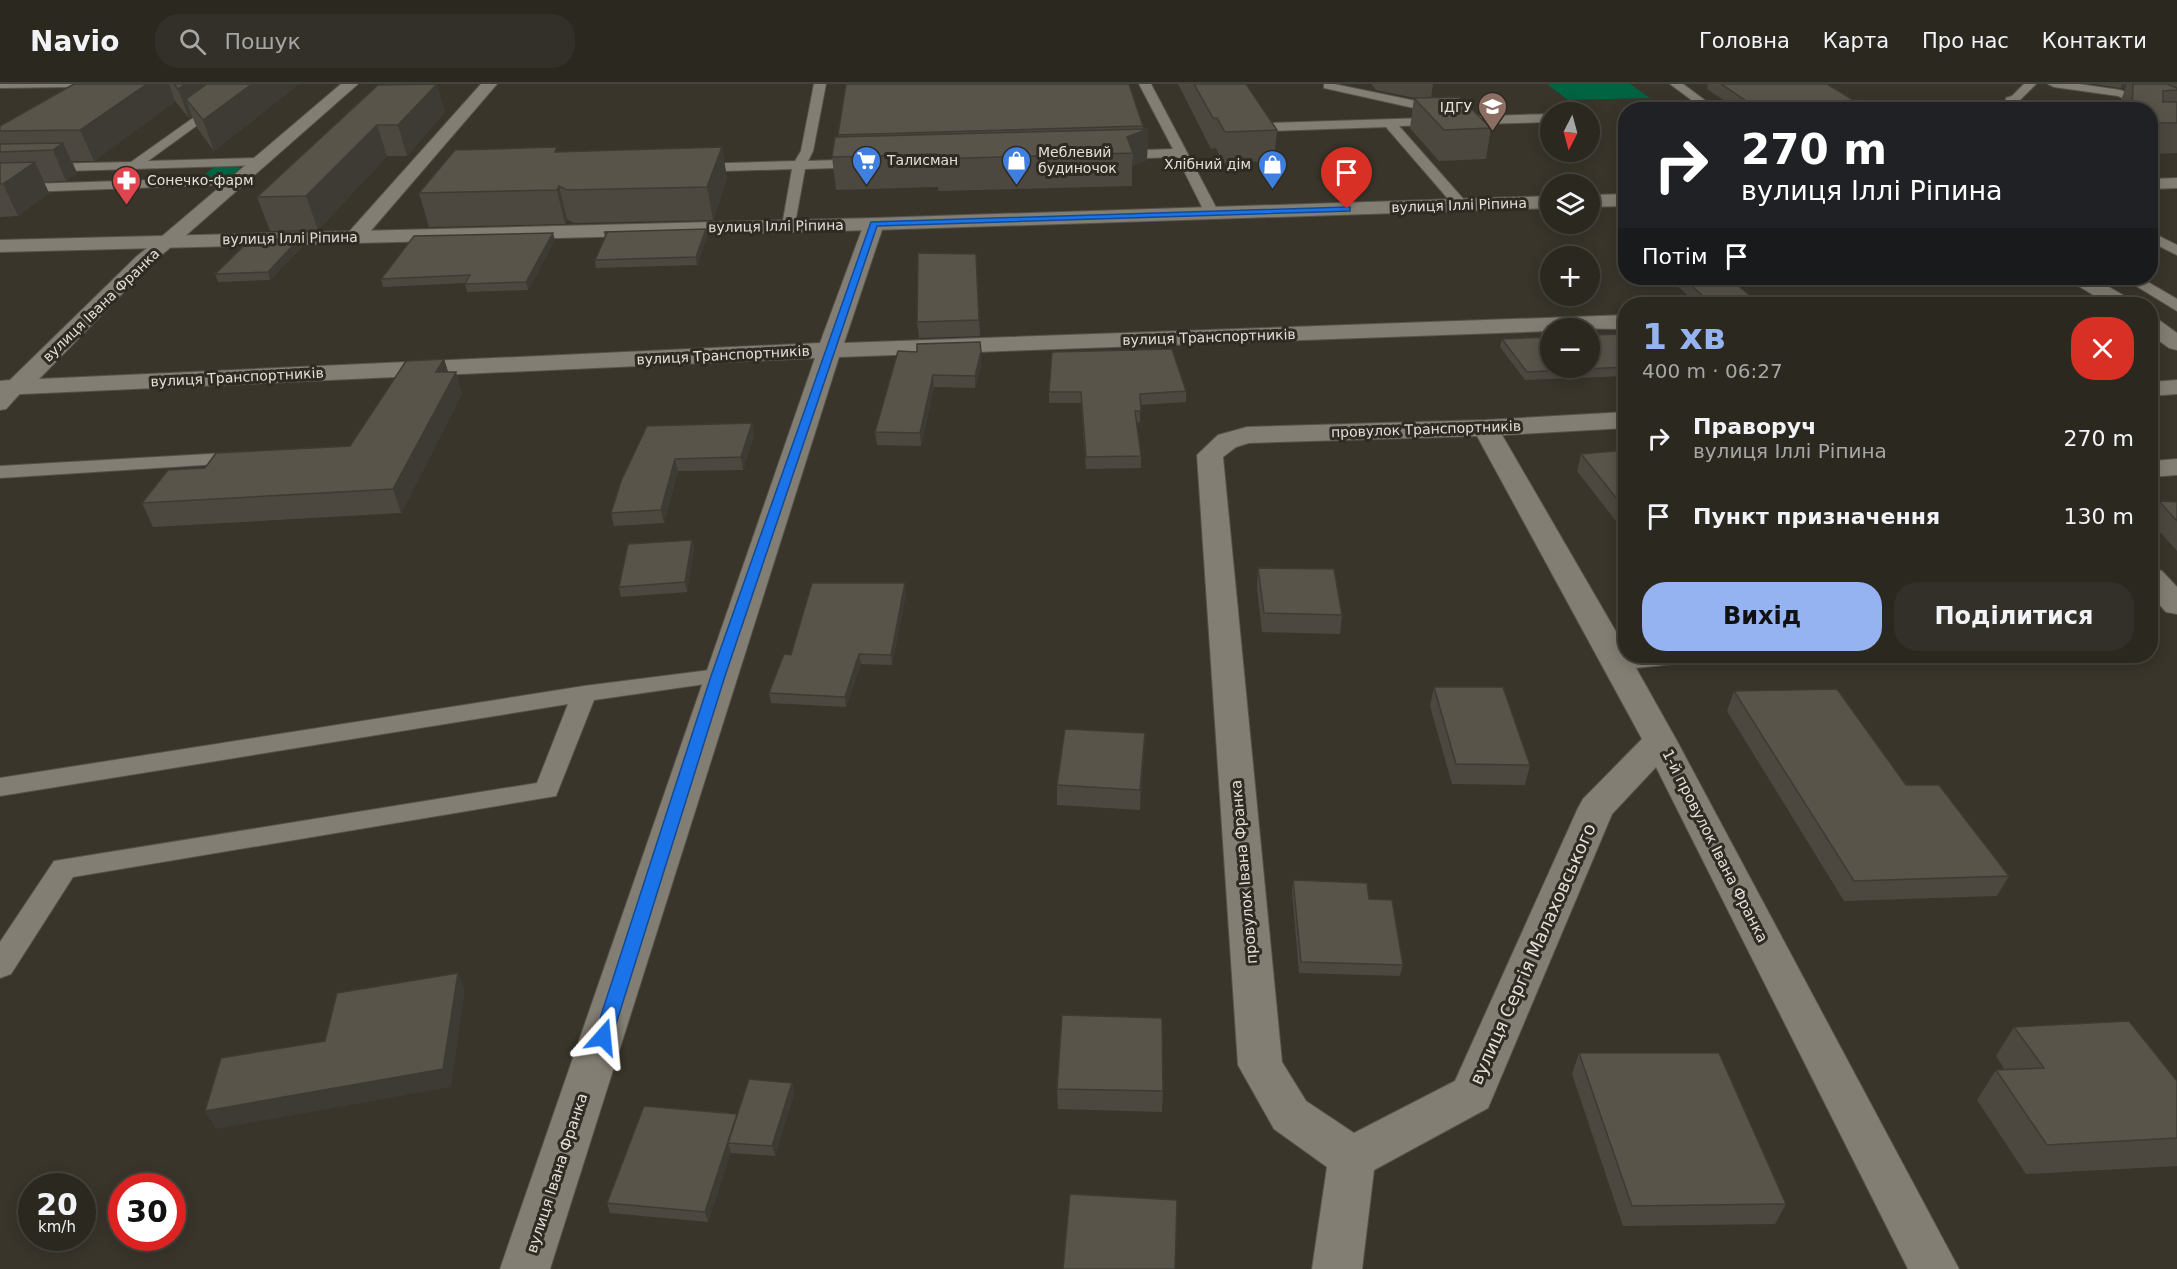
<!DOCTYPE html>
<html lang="uk">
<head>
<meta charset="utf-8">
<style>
	body { margin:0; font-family:"DejaVu Sans",sans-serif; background:#333029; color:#f1f3f6; height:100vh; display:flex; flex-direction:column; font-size:22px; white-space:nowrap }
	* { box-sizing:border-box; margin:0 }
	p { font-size:20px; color:#a6a6a5 }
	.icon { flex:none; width:33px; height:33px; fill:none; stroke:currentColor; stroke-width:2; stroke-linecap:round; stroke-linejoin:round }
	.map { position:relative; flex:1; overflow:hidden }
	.drawer { position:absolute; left:1618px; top:213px; width:540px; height:366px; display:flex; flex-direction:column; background:#2b2820; border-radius:24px; box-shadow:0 3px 15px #0003,0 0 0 2px #47443e }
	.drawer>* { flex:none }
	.guide { position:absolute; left:1618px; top:18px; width:540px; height:183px; border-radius:24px; box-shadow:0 3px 15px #0003,0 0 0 2px #47443e; background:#202124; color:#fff; overflow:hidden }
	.needle { width:39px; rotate:186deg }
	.controls { position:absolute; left:1540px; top:18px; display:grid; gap:12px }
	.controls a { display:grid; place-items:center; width:60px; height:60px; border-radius:50%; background:#2b2820; box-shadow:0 3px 15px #0003,0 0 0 2px #47443e; font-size:30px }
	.speed { position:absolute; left:18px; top:1089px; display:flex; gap:12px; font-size:30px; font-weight:700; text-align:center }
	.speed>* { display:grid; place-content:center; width:78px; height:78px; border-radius:50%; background:#2b2820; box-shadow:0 3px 15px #0003,0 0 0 2px #47443e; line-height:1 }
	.speed small { font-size:15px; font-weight:400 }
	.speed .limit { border:9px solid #d22; background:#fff; color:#111 }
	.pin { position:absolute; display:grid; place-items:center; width:51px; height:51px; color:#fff; margin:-62px -26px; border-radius:50% 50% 50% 0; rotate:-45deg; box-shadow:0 0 6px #0007 }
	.pin .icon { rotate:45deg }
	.me { position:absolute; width:66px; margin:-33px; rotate:18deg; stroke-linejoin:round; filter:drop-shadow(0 0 4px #0008) }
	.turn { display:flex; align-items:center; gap:21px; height:126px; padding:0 24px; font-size:27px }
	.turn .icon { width:78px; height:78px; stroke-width:2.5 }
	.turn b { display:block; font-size:42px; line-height:51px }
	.then { display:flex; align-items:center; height:57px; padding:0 24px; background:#0003; gap:12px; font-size:22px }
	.round { display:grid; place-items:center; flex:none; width:63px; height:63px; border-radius:24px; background:#333029 }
	.headline { display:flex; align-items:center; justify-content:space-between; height:102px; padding:0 24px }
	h1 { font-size:36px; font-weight:700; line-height:45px; color:#95b2f1 }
	.primary-button { display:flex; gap:12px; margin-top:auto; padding:12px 24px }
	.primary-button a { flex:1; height:69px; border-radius:24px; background:#95b2f1; color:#111; font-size:24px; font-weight:700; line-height:69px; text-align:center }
	.primary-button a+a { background:#333029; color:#f1f3f6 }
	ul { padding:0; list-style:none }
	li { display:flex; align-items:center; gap:18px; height:78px; padding:0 24px }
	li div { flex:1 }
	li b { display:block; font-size:22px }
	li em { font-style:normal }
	header { display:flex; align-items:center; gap:36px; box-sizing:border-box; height:84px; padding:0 30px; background:#2b2820; border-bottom:2px solid #47443e }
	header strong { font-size:28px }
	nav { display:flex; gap:33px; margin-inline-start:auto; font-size:21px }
	.search { width:420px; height:54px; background:#333029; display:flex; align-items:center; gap:15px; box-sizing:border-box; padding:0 21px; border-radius:24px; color:#a6a6a5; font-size:22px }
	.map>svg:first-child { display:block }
	.green { fill:#006342 }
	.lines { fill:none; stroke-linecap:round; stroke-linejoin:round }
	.service-casing { stroke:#56534b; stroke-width:2 }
	.minor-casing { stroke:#56534b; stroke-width:2 }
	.tertiary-casing { stroke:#56534b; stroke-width:2 }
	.secondary-casing { stroke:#56534b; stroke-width:2 }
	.service { fill:#837e73; fill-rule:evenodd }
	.minor { fill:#837e73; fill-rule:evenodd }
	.tertiary { fill:#837e73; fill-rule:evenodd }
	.secondary { fill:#837e73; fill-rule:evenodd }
	.wall { fill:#4c4840 }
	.shaded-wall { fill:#3e3b34 }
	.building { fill:#58544a; stroke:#3e3b34; stroke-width:1.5 }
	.route { fill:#1a73e8; stroke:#114b97; stroke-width:1.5 }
	.labels { text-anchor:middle; stroke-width:6; stroke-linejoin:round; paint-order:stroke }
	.far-poi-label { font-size:14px; fill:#e2dfd9; stroke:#2f2b22; text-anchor:start }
	.far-street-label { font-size:14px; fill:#e2dfd9; stroke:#2f2b22 }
	.street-label { font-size:15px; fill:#e2dfd9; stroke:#2f2b22 }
	.near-street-label { font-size:18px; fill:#e2dfd9; stroke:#2f2b22 }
</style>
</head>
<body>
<header>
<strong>Navio</strong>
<div class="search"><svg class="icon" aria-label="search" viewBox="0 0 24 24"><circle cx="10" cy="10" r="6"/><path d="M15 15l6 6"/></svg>Пошук</div>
<nav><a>Головна</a><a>Карта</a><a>Про нас</a><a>Контакти</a></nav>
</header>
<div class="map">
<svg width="2177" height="1185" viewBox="0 0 2177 1185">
	<rect width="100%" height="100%" fill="#39352b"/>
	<g class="green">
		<path d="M1547,0H1630L1650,14L1568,16Z"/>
		<path d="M231,81L241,84L227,94L198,96L215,82Z"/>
	</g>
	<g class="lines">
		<defs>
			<g id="service">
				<path d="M0,0H76L70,3L0,4Z"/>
				<path d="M241,0H254L148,77L260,74L266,78L265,81L0,89V81L131,78Z"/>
				<path d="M814,0H826L813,67L808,77L865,75L871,79L865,83L805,85L794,145H784L782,142L792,85L693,88L687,84L693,80L795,77L801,67Z"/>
				<path d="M1139,0H1151L1219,129L1217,132L1212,133L1205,129L1177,73L1116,75L1110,71L1116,67L1173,65Z"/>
				<path d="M1324,0H1334L1445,23L1451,27L1445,31L1324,4Z"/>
				<path d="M1670,0H1683L1718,26H1705Z"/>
				<path d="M2024,0H2036L2020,16L2006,18V14L2012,12Z"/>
				<path d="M2048,0H2079L2120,6L2177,28V36L2118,12L2054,3Z"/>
				<path d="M1253,19L1257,20L1270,39L1551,30V38L1399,42L1466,118L1468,121L1466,124H1456L1386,43L1267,47L1263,46L1247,22Z"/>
				<path d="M239,93L246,97L244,100L0,109V101Z"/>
				<path d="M2151,148L2177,161V171L2151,158Z"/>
				<path d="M2123,194H2141L2177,215V227Z"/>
				<path d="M17,298L23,299L26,303L6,325L0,326V310L11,299Z"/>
				<path d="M243,368L250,370L253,374L250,378L0,394V382Z"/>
				<path d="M718,585L726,587L730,592L726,597L594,616L556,712L73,793L11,890L0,894V858L54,777L537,699L568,620L0,712V694L584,602Z"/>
			</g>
			<g id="minor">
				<path d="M481,0H497L362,157H348L345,153L348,149Z"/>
				<path d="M874,134L881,136L884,140L844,259L1626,231V245L1551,244V247L839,273L550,1185H500L815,274L0,311V297L10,296L137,172L161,153H175L178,157L151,180L39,295L820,259L864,140L867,136Z"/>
				<path d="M2068,194H2093L2130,215L2133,220H2108L2072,198Z"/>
				<path d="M2151,234L2159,236L2177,249V266L2169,264L2151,251Z"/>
				<path d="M2177,296V310L2151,312V298Z"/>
				<path d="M1626,328V344L1502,351L1626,565V572H1687L1682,579L1636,584L1677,657L1959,1185H1908L1656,683L1612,730L1488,1024L1374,1086L1362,1185H1312L1327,1083L1274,1045L1238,981L1197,371L1218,351L1247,343L1485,336ZM1477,352L1642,655L1583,715L1578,724L1455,997L1354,1049L1306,1017L1282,978L1223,373L1236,363L1249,359Z"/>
				<path d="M2177,375V391L2151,393V377Z"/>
				<path d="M2151,484L2162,487L2177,503V530L2166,528L2151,511Z"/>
			</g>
			<path id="tertiary" d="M341,0H358L175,161H161L158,157L161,153Z"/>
			<g id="secondary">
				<path d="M2177,94V104L2151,105V95Z"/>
				<path d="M1626,110V122L1590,123V111Z"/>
				<path d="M1551,112V124L874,146L0,168V156L874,134Z"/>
			</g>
		</defs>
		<use href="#service" class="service-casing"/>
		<use href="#minor" class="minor-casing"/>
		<use href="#tertiary" class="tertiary-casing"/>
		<use href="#secondary" class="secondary-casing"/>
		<use href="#service" class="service"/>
		<use href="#minor" class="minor"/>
		<use href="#tertiary" class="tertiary"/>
		<use href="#secondary" class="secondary"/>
	</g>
	<g class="wall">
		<path d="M74,0H299L214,67L197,44L192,32L189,34L175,17L94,77H72L77,89L66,97L43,98L49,109L18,132L0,133V42Z"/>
		<path d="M1178,0H1246L1277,46L1274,77L1223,79L1216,64L1211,65Z"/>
		<path d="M1371,0H1433L1431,14L1491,44L1486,75L1439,77L1410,44L1414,14H1415L1376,6Z"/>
		<path d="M1708,0H1827L1853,16L1877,26H1738L1707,5Z"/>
		<path d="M2095,0H2177V69L2151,70V26H2120L2121,16L2126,3L2120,4Z"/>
		<path d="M378,1L445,28L407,72H387L318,146L270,147L257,113Z"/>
		<path d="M1143,42V45H1148L1147,76L1132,82V102L938,107V103L836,106L832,73L838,53V51Z"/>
		<path d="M722,63L727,95L713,136L574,139L567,135L565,140L429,143L419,109L558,68Z"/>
		<path d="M706,145L707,152L697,181L596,184L595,176L605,154L604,148Z"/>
		<path d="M299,155L302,163L270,196L218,198L215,190Z"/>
		<path d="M555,156L528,206L467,208L465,199L383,203L381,195Z"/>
		<path d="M976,170L980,252L919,254L917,238Z"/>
		<path d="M1669,194H1729L1760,220H1697Z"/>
		<path d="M1626,250V292L1525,296L1500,263L1502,255Z"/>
		<path d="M898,267L981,281L975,304L934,303L921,362L877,361L875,348Z"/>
		<path d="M444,275L448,288H456L462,310L401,429L153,443L142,419L350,362Z"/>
		<path d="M1186,307V318L1140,321V338H1137L1141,372V384L1086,385L1081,319H1049V308Z"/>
		<path d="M752,339L754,351L743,386L678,387L664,439L614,442L611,429L621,397Z"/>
		<path d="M1626,366V450L1577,387L1581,370Z"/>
		<path d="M2159,417L2177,418V467L2151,438V431Z"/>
		<path d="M692,456L694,465L687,508L621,513L619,503Z"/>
		<path d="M1258,484L1342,531L1340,550L1262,548L1257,503Z"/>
		<path d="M906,509L892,581L861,580L846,623L771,619L769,609L791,571Z"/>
		<path d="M1434,603L1530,681L1525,701L1452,700L1430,622Z"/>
		<path d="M1734,607L2009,792L1997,812L1844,817L1727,627Z"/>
		<path d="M1144,669L1140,726L1057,721V701Z"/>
		<path d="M1293,796L1369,815L1403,881L1400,892L1299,889L1292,807Z"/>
		<path d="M2014,943L2177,997V1082L2026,1090L1977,1016L1996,986H2005L1996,972Z"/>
		<path d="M1579,969L1786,1120L1775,1140L1623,1142L1572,990Z"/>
		<path d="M792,999L794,1010L775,1072L731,1069V1068L708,1138L610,1129L607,1119Z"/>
		<path d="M1057,1005L1163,1007L1162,1028L1058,1025Z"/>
	</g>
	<g class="shaded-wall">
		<path d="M147,0H169L175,17L94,77L80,46Z"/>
		<path d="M185,0H237L186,15L192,32L189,34L178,5Z"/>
		<path d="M252,0H299L214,67L203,36Z"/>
		<path d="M437,0L445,28L407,72L398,41Z"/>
		<path d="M2122,0H2127L2126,3L2120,4Z"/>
		<path d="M377,41L387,72L318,146L306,112Z"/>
		<path d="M1148,45L1147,76L1132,82L1133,69L1127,53Z"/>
		<path d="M63,59L77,89L66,97L53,66Z"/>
		<path d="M722,63L727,95L713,136L707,103Z"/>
		<path d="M35,78L49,109L18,132L3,100Z"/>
		<path d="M559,102L567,135L565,140L557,106Z"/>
		<path d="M706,145L707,152L697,181L696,173Z"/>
		<path d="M553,149L555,156L528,206L526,198Z"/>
		<path d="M299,155L302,163L270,196L268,188Z"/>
		<path d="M981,268V281L975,304V292Z"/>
		<path d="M444,275L451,297L456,288L462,310L401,429L393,405L436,288Z"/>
		<path d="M933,291L934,303L921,362L920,349Z"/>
		<path d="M752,339L754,351L743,386L741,373Z"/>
		<path d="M675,375L678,387L664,439L661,426Z"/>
		<path d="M692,456L694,465L687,508L685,498Z"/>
		<path d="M905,499L906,509L892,581L891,571Z"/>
		<path d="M859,570L861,580L846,623L845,613Z"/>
		<path d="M1145,649L1144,669L1140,726V706Z"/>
		<path d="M458,889L465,907L451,1003L216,1045L205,1027Z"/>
		<path d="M792,999L794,1010L775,1072L772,1062Z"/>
		<path d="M737,1030L728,1059L731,1068L708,1138L705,1128Z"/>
	</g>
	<g class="building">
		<path d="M74,0H147L80,46L0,47V42Z"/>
		<path d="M174,0H185L178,5Z"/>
		<path d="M207,0H252L203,36L186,15Z"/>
		<path d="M437,0L398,41H377L306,112L257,113L378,1Z"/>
		<path d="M846,0H1129L1143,42L838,51Z"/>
		<path d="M1194,0H1246L1277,46L1225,48L1217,34H1213Z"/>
		<path d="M1721,0H1827L1853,16H1860L1877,26H1760Z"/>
		<path d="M2133,0H2167L2177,4V6L2163,7V18H2177V39H2156L2151,37V26H2132Z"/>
		<path d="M1459,13L1491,44L1444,46L1414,14Z"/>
		<path d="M1148,45L1127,53L1133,69L936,75V70L832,73L835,53Z"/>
		<path d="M63,59L53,66L0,68V60Z"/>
		<path d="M557,63L555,68L722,63L707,103L567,106L559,102L557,106L419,109L455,66Z"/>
		<path d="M35,78L3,100H0V79Z"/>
		<path d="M706,145L696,173L595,176L607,149L604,148Z"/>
		<path d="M553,149L526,198L465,200L470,191L381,195L414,152Z"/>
		<path d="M299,155L268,188L215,190L250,156Z"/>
		<path d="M918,169L976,170L979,236L917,238Z"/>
		<path d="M1683,194H1729L1760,220H1712Z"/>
		<path d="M1626,250V283L1527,288L1502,255L1551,253V284H1590V251Z"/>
		<path d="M980,258L981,268L975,292L933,291L920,349L875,348L898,267L917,268V260Z"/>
		<path d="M1172,265L1186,307L1140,310L1141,327H1135L1141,372L1086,373L1081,308H1049L1052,268Z"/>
		<path d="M444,275L436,288H456L393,405L142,419L168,386L205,384L216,369L350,362L406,277Z"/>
		<path d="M752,339L741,373L675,375L661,426L611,429L621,397L647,342Z"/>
		<path d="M1626,366V426L1581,370Z"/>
		<path d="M2159,417L2177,418V437Z"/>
		<path d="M692,456L685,498L619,503L628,460Z"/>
		<path d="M1258,484L1334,485L1342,531L1264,529Z"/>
		<path d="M812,499H905L891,571L859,570L845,613L769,609L784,570L791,571Z"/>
		<path d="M1434,603H1503L1530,681L1456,680Z"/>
		<path d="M1837,605L1906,701H1939L2009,792L1854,797L1734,607Z"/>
		<path d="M1065,645L1145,649L1140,706L1057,701Z"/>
		<path d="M1293,796L1367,799L1369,815L1392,816L1403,881L1301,878Z"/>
		<path d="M458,889L443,985L205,1027L221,974L325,957L337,909Z"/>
		<path d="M1062,931L1162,934L1163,1007L1057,1005Z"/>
		<path d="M2129,937L2177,997V1054L2047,1061L1996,986L2044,984L2014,943Z"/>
		<path d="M1579,969H1719L1786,1120L1632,1122Z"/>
		<path d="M749,995L792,999L772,1062L728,1059Z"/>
		<path d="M644,1022L737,1030L705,1128L607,1119Z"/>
		<path d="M1070,1110L1177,1116L1175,1185H1063Z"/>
	</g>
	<path class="route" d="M1347,123H1350V127L877,142L725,592L612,953L609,958L603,961L596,958L594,953L711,592L871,138Z"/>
	<defs>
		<symbol id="university-pin" viewBox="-11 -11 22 30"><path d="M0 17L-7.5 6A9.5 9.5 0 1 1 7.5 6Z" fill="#8d6e63" stroke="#2f2b22"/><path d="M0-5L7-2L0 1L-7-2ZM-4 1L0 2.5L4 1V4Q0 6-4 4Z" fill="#fff"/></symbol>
		<symbol id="supermarket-pin" viewBox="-11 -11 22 30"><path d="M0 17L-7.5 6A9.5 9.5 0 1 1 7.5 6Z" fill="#3f7fe0" stroke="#2f2b22"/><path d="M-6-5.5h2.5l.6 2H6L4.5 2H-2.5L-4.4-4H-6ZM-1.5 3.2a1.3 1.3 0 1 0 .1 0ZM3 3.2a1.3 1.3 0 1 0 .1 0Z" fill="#fff"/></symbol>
		<symbol id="shop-pin" viewBox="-11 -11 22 30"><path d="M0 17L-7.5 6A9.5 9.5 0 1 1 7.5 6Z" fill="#3f7fe0" stroke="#2f2b22"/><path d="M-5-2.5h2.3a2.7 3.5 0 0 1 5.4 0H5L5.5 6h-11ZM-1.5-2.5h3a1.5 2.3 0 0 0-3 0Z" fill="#fff"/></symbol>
		<symbol id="pharmacy-pin" viewBox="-11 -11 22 30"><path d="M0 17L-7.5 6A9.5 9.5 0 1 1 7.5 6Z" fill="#e0444e" stroke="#2f2b22"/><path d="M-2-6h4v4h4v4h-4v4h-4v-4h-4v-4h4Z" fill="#fff"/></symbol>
	</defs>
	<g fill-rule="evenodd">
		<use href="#university-pin" x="1476" y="6" width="33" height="45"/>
		<use href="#supermarket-pin" x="850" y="60" width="33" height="45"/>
		<use href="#shop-pin" x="1000" y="60" width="33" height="45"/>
		<use href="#shop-pin" x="1256" y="64" width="33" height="45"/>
		<use href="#pharmacy-pin" x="110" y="80" width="33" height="45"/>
	</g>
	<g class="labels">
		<g class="far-poi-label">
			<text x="1472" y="28" text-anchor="end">ІДГУ</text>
			<text x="1038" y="73">Меблевий<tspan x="1038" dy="16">будиночок</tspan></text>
			<text x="887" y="81">Талисман</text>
			<text x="1251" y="85" text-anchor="end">Хлібний дім</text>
			<text x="147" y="101">Сонечко-фарм</text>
		</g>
		<g class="far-street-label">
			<text transform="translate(1459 121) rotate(-2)" y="5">вулиця Іллі Ріпина</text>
			<text transform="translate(776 142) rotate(-1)" y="5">вулиця Іллі Ріпина</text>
			<text transform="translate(290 154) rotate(-1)" y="5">вулиця Іллі Ріпина</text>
			<text transform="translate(101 221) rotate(-44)" y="5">вулиця Івана Франка</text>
			<text transform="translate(1209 253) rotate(-2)" y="5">вулиця Транспортників</text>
			<text transform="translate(723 271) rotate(-3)" y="5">вулиця Транспортників</text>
			<text transform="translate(237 293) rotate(-3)" y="5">вулиця Транспортників</text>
			<text transform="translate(1426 345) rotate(-2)" y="5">провулок Транспортників</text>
		</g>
		<g class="street-label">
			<text transform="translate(1715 762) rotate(63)" y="5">1-й провулок Івана Франка</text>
			<text transform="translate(1244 788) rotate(-95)" y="5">провулок Івана Франка</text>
			<text transform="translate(557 1089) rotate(-72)" y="5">вулиця Івана Франка</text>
		</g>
		<g class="near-street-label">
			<text transform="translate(1533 870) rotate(-66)" y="6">вулиця Сергія Малаховського</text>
		</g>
	</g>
</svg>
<div class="controls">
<a><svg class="needle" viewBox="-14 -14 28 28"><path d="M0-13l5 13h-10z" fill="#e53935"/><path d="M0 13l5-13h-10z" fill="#a6a6a5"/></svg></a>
<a><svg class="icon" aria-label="layers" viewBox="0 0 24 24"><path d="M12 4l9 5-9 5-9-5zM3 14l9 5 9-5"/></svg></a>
<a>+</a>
<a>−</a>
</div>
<div class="speed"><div>20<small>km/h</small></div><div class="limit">30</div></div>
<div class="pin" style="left:1347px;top:125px;background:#d93025"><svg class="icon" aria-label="arrive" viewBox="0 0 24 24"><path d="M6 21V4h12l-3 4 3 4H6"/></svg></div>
<svg class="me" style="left:603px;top:953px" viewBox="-20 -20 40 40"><path d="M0-17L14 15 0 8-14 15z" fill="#1a73e8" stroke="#fff" stroke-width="4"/></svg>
<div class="guide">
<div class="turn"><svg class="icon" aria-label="right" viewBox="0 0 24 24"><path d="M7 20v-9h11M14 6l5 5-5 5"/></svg><div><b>270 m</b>вулиця Іллі Ріпина</div></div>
<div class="then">Потім<svg class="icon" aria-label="arrive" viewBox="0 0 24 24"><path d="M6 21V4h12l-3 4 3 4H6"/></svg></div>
</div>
<section class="drawer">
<div class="headline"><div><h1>1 хв</h1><p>400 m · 06:27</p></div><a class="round" style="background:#d93025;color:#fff"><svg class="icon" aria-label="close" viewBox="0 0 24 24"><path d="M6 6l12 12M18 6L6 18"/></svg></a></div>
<ul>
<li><svg class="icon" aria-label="right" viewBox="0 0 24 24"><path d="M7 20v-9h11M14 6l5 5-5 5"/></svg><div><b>Праворуч</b><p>вулиця Іллі Ріпина</p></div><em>270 m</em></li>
<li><svg class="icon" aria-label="arrive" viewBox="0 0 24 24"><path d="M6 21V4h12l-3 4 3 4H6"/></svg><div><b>Пункт призначення</b></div><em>130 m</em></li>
</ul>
<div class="primary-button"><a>Вихід</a><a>Поділитися</a></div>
</section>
</div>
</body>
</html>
